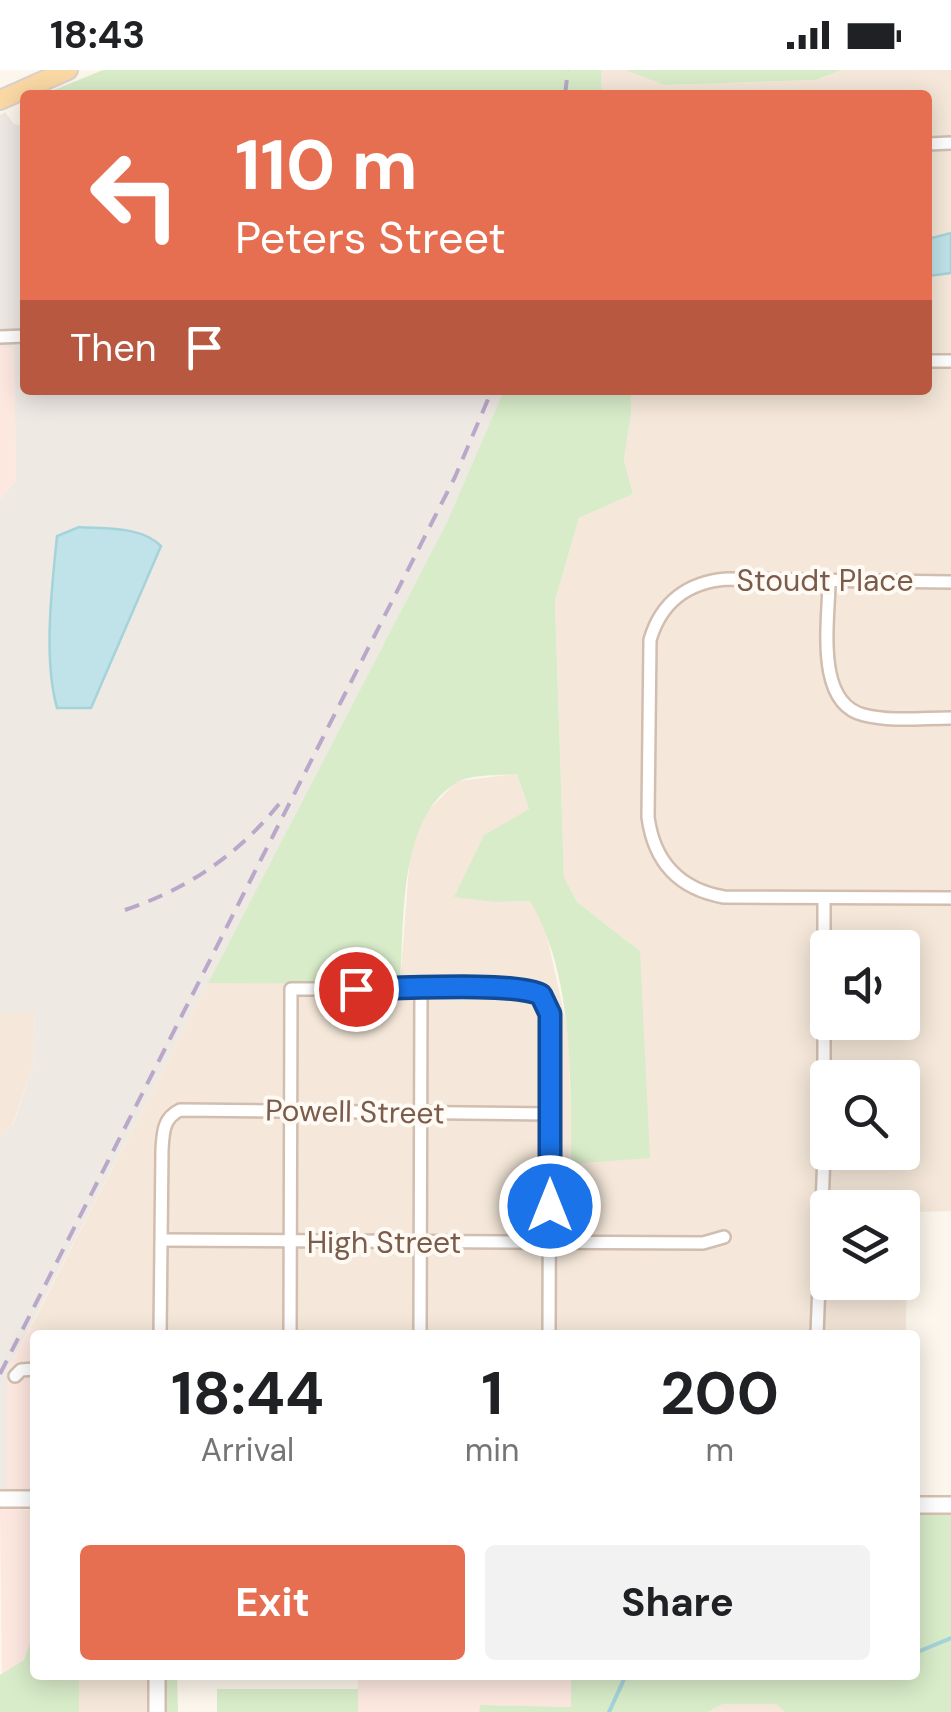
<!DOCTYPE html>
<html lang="en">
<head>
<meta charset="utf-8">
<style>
	body { margin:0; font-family:"DM Sans",sans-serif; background:#f2f2f2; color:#202124; height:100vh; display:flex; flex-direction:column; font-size:38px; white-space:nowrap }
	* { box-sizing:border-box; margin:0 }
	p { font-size:32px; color:#757577 }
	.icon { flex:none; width:55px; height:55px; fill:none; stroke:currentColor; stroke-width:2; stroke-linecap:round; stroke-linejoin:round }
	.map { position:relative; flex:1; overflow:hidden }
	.sheet { position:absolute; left:30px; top:1260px; width:890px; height:350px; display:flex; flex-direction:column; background:#fff; border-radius:10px; box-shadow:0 5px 25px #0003 }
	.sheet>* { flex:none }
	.top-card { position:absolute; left:20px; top:20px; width:912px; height:305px; border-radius:10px; box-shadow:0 5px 25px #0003; background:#e76f51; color:#fff; overflow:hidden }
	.tools { position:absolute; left:810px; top:860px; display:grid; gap:20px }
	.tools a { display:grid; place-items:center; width:110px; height:110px; border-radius:10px; background:#fff; box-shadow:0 5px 25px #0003; font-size:50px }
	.pin { position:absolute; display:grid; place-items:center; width:85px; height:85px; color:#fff; margin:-42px; border:5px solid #fff; border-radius:50%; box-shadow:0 2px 10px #0007 }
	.me { position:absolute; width:110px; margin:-55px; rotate:0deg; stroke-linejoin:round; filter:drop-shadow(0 0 8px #0008) }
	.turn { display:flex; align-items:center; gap:35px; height:210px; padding:0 50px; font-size:45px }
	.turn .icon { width:130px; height:130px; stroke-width:2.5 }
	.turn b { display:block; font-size:70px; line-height:85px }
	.then { display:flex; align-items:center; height:95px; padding:0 50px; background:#0003; gap:20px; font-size:38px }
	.eta { display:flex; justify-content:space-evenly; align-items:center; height:170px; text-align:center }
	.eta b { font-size:60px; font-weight:700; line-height:70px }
	.cta { display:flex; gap:20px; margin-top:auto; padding:20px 50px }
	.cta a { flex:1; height:115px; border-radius:10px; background:#e76f51; color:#fff; font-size:40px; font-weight:700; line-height:115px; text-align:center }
	.cta a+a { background:#f2f2f2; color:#202124 }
	.status { display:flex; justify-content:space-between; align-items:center; height:70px; padding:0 50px; background:#fff; direction:ltr }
	.status svg { height:28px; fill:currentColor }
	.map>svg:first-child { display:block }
	.residential { fill:#f5e8da; fill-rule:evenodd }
	.commercial { fill:#fde8e0 }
	.industrial { fill:#efe9e4 }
	.green { fill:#d8ecc9 }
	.water { fill:#bfe3e8; stroke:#a5d3da; stroke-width:2.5 }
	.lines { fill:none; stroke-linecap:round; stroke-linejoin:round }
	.stream { stroke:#a5d3da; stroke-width:4 }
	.street-casing { stroke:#d1beb0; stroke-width:16 }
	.secondary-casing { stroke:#d6c0b0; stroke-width:20 }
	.primary-casing { stroke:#dad1cd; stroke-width:22 }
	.street { stroke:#fff; stroke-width:11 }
	.secondary { stroke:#fff; stroke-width:15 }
	.primary { stroke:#fbd9a5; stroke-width:18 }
	.rail { stroke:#b9a8c9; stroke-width:4; stroke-dasharray:15 10; stroke-linecap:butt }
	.route-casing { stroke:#114b97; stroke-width:25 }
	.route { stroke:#1a73e8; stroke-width:18 }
	.labels { text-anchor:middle; stroke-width:8; stroke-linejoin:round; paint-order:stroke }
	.street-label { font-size:30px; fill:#7a5c4d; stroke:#fffaf3 }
</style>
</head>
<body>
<div class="status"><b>18:43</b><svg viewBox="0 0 49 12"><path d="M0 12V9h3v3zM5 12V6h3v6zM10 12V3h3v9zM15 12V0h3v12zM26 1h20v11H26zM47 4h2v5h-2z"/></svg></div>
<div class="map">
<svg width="951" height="1642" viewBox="0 0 951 1642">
	<rect width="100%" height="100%" fill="#fdf6ec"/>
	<g class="residential">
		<path d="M601,0H625L666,15L816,10L842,0H951V1141L915,1142L907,1152L906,1265H53L30,1258L208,913H400L410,784L424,745L457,711L517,704L529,739L485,765L495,832L530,831L545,857L569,966L571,1093L640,881L577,832L564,807L555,531L579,448L633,424L624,390L631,344V320H928V25H602ZM828,878H902V952H828ZM828,1008H902V1082H828ZM828,1138H902V1212H828Z"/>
		<path d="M0,942H35L33,995L12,1056L0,1066Z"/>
		<rect x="79" y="1605" width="71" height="37"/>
		<path d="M723,1634H776L785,1642H708Z"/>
	</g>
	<g class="commercial">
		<path d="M0,277H14L16,411L0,429Z"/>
		<path d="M30,1258L53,1265H35V1420L7,1421V1301Z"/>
		<path d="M0,1439L35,1440V1559L24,1590L2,1606Z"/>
		<path d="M358,1605H571V1637L480,1635L479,1642H358Z"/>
	</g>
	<path class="industrial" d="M5,42L14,54L25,57V320H504L447,452L7,1301V1421H0V1066L13,1055L33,995L35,942L0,943V429L16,411L14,278L0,277V45Z"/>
	<g class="green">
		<path d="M103,0H601L602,25H42Z"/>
		<path d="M625,0H842L816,10L665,15Z"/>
		<path d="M504,320H631V344L624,390L633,424L579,448L555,531L564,807L577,832L640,881L650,1088L571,1094C570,1008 575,908 530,831L495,832L454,827L484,765L529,739L517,704C500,706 470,704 456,713C397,750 405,852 400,914L208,913L447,452Z"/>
		<path d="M915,1445H951V1642H785L776,1634H723L708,1642H479L480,1635L571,1637V1605H915Z"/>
		<path d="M35,1559V1605H79V1642H0V1605L24,1590Z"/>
		<path d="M166,1605H177L178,1642H162Z"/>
		<rect x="217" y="1619" width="141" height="23"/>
	</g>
	<g class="water">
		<path d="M951,163V203L928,206V169Z"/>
		<path d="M79,457C106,459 141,456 161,476L91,638H57C43,587 52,518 57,466Z"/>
	</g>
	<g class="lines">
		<g class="stream">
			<path d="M915,1583L951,1568"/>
			<path d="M609,1642L626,1605"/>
		</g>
		<defs>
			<g id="street">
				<path d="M928,74L951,73"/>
				<path d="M0,267L25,266"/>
				<path d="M928,291H951"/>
				<path d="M829,510C829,550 814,633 864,645C891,652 923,648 951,648"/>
				<path d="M951,512L727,509C688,512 661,532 650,570L648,747C654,792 679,819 724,827L951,828"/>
				<path d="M163,1170L703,1173L724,1167"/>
				<path d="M160,1265L162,1080C163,1063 163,1048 180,1040L549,1044"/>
				<path d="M290,1265L291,919H524L541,925L550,944L549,1265"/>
				<path d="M420,1265L421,919"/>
				<path d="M817,1265L824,1084V828"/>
				<path d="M15,1306L21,1300L35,1299"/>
			</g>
			<g id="secondary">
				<path d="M0,1429H35"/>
				<path d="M915,1435H951"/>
				<path d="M157,1642V1605"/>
			</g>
			<path id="primary" d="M0,30L68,0"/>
		</defs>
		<use href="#street" class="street-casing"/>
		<use href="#secondary" class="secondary-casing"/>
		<use href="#primary" class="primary-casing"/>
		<use href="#street" class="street"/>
		<use href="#secondary" class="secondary"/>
		<use href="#primary" class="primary"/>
		<g class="rail">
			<path d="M565,25L568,0"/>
			<path d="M125,840C187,819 237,786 279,734"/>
			<path d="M0,1304L455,407L492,320"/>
		</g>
	</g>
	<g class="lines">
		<defs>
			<path id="route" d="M356,919C393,919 514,911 541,925L550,944V1136"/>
		</defs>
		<use href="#route" class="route-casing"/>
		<use href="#route" class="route"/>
	</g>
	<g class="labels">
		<g class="street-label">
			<text x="825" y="521">Stoudt Place</text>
			<text transform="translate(355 1042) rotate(1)" y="10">Powell Street</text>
			<text x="384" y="1183">High Street</text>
		</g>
	</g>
</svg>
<div class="tools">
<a><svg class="icon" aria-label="sound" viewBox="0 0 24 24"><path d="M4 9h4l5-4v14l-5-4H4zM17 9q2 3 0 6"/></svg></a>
<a><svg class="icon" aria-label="search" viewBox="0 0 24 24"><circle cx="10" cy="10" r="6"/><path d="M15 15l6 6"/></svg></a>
<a><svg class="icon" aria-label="layers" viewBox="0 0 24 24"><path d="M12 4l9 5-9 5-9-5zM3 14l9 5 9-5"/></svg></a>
</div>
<div class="pin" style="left:356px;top:919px;background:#d93025"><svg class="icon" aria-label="arrive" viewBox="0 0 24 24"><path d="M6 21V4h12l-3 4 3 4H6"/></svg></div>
<svg class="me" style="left:550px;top:1136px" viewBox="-20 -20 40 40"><circle r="17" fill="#1a73e8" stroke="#fff" stroke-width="3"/><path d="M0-11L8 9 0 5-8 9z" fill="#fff"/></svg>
<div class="top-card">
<div class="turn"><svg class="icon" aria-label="left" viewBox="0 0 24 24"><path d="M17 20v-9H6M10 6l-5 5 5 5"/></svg><div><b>110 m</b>Peters Street</div></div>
<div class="then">Then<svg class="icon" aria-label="arrive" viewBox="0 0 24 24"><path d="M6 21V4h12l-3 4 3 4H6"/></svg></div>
</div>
<section class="sheet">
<div class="eta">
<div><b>18:44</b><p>Arrival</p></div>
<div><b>1</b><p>min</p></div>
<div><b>200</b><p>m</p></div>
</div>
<div class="cta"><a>Exit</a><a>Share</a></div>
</section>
</div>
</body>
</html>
